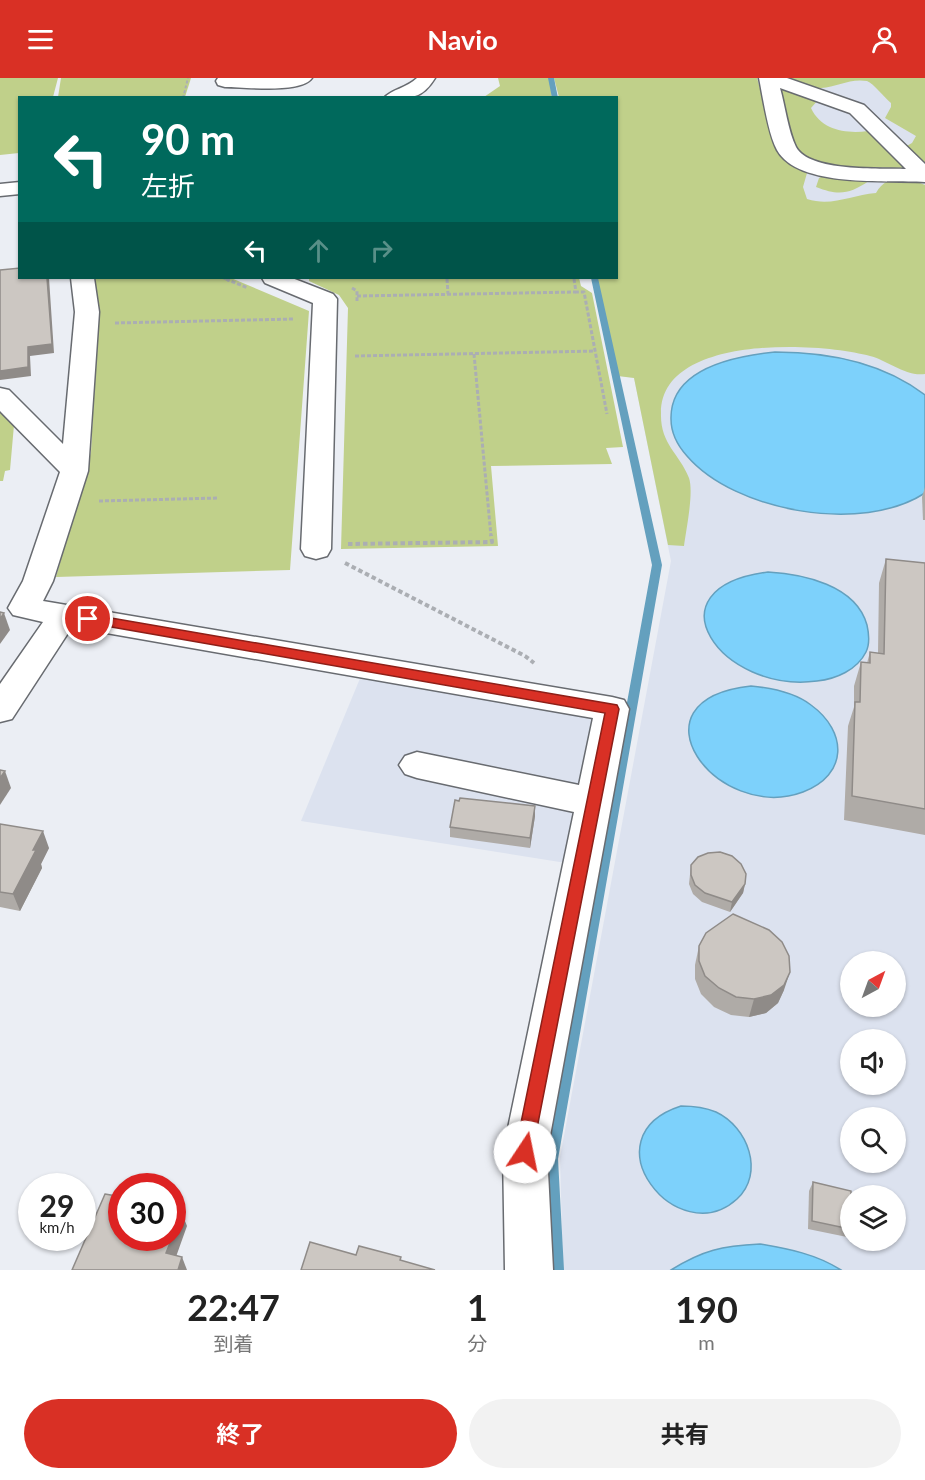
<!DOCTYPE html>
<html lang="ja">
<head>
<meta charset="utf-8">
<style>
	body { margin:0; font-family:Lato,"Noto Sans JP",sans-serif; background:#f2f2f2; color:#222; height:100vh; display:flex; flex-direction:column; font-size:22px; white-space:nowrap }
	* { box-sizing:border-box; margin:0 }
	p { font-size:20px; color:#767676 }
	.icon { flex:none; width:33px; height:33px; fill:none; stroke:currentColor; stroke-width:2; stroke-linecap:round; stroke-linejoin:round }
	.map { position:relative; height:1192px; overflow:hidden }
	.panel { display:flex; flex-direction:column; background:#fff; flex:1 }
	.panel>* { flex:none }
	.banner { position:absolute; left:18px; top:18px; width:600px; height:183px; border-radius:0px; box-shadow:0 2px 4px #0004; background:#00695c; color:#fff; overflow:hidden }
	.needle { width:39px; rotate:41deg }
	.tools { position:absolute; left:840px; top:873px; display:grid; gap:12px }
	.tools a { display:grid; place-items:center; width:66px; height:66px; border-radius:50%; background:#fff; box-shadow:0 2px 4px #0004; font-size:30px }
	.speed { position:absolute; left:18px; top:1095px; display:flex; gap:12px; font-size:30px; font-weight:700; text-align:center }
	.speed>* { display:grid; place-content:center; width:78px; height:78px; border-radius:50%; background:#fff; box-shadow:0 2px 4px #0004; line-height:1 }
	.speed small { font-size:15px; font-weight:400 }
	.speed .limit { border:9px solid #d22; background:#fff; color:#111 }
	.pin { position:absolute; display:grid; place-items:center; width:51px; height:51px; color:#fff; margin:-26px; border:3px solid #fff; border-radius:50%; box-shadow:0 2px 6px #0007 }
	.me { position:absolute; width:66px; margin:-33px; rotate:11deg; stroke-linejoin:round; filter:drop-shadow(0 0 4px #0008) }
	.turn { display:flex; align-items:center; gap:21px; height:126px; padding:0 24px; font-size:27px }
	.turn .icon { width:78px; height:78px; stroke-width:2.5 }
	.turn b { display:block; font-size:42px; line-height:51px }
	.lanes { display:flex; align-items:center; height:57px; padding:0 24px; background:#0003; justify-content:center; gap:30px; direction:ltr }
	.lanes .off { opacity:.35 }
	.eta { display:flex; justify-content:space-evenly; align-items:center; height:102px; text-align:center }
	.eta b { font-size:36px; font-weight:700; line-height:42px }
	.action { display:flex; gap:12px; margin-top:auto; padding:12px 24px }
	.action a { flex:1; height:69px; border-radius:36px; background:#d93025; color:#fff; font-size:24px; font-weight:700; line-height:69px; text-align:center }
	.action a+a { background:#f2f2f2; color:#222 }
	header { display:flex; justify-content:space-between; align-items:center; height:78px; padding:0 24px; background:#d93025; color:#fff; font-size:27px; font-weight:700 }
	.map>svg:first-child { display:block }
	.built { fill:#dce2ef; fill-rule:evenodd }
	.green { fill:#c0d08a }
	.water { fill:#7dd1fb; stroke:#64a0be; stroke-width:1.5 }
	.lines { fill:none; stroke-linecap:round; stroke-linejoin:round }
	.stream { fill:#64a0be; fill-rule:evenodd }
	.minor-casing { stroke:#686b70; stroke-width:3 }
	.path-far2 { stroke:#abaeb3; stroke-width:2; stroke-dasharray:3 2; stroke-linecap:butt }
	.path-far1 { stroke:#abaeb3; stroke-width:3; stroke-dasharray:4 2; stroke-linecap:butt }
	.path { stroke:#abaeb3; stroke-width:4; stroke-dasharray:4.5 3; stroke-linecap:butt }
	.minor { fill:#fff; fill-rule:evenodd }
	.wall { fill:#afaba7 }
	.shaded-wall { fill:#8f8b88 }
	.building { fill:#ccc7c2; stroke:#8f8b88; stroke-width:1.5 }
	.route { fill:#d93025; stroke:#8d1f18; stroke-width:1.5 }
</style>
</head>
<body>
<header><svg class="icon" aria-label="menu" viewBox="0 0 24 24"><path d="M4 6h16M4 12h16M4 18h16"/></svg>Navio<svg class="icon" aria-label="person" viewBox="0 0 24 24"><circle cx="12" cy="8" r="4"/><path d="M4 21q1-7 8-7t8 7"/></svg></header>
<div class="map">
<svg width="925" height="1192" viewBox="0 0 925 1192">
	<rect width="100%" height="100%" fill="#ebeef4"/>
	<g class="built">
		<path d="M554,0H925V1192H563L560,1079L671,483L634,300L618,298L597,200H616V20L559,19ZM850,884H896V928H850ZM850,962H896V1006H850ZM850,1040H896V1084H850ZM850,1118H896V1162H850Z"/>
		<path d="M361,598L586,634L596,643L566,785L301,743Z"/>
	</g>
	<g class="green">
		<path d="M0,0H58L53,19L20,20L19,75L0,77Z"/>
		<path d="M61,0H191L185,19H58Z"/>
		<path d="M498,0H549L552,19H484L500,8Z"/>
		<path d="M554,0H757L777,73L785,82L807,95L803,109L807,121C832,129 851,117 876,115C887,95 907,99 925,107V296C906,299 887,282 870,278C819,264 661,256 661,335C660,366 679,375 689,400C694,415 686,452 684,468L668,467L634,300L618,298L597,200H616V20L559,19Z"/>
		<path d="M779,0H925V92L903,70L912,65L916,58L885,40L891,29V25C884,19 874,6 867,3C850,0 837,9 821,10C807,10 791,3 779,0Z"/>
		<path d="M776,7L818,22L811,30C821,52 846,56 868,53L908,90L837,89L817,85L793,72Z"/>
		<path d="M825,97L869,103C849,116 839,118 816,109L819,100Z"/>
		<path d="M95,200H231L309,233L290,492L56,499L91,374L98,232Z"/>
		<path d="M309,200H579L581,208L592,215L623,369L606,370L612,386L491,388L498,468L341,471L348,230L339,217L309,203Z"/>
		<path d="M0,331L14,347L10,392L5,393L3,403H0Z"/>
	</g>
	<g class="water">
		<path d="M775,274C829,274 882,284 925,317V415C863,456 735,434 687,378C678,368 671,355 671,341C670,290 736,278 775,274Z"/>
		<path d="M768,494C803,496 856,507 867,547C869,556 870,566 866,574C857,592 836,601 817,603C722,616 645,510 768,494Z"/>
		<path d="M751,608C772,610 794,614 811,627C848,654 848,697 803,714C717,746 624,622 751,608Z"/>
		<path d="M681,1028C693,1028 704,1029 716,1034C748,1049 765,1095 737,1121C678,1175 585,1059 681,1028Z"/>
		<path d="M760,1166C789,1171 816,1176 841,1192H671C703,1172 722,1168 760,1166Z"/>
	</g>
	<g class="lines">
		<g class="stream">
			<path d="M548,0H554L558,20H552Z"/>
			<path d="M591,200H598L662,487L558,1081L564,1192H548L544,1081L652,487Z"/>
		</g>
		<defs>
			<g id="minor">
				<path d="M218,0H312C301,16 244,9 225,9L218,7L216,3Z"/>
				<path d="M417,0H435C421,23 408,20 384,20C392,11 407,10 417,0Z"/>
				<path d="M759,0H787L864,27L925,86V104C887,102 798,110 777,72C768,56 763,19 759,0ZM780,10L850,35L906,91C880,90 809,94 796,69C788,53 785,27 780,10Z"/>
				<path d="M20,104V116L0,118V106Z"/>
				<path d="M71,200H94L99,234L88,393L53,503L43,523L612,619L624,622L629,631L547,1074L553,1192H505L503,1074L574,734L417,700L405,696L399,687L405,678L417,674L579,707L593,640L72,549L12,641L0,644V606L43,544L13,537L8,530L23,503L60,394L0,333V310L9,312L63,366L75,234Z"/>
				<path d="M262,200H292L333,216L337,221L331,471L327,478L316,481L305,478L301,471L313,225L265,205Z"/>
			</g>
		</defs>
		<use href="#minor" class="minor-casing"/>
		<g class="path-far2">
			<path d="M183,20L188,0"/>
			<path d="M223,200L229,203"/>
			<path d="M447,200V203"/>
			<path d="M574,200V203"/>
		</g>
		<g class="path-far1">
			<path d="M226,201L248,210"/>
			<path d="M447,201L448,216"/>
			<path d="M574,201L576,214H584L607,336"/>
			<path d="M352,210L357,213V223"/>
			<path d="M357,218L576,214"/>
			<path d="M115,245L294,241"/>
			<path d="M474,276L491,458"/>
			<path d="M355,278L595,273"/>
			<path d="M99,423L218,420"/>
		</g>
		<g class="path">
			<path d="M348,466L492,464L491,457"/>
			<path d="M345,485L525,578L534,585"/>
		</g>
		<use href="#minor" class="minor"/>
	</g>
	<g class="wall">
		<path d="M925,409V442H923L922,419Z"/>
		<path d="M886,481L925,485V757L844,742L848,648L854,629V608L861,584L867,585L870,574L878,575L879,505Z"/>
		<path d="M535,738L530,770L450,759V749Z"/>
		<path d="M0,746L49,770L41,786L42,790L20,833L0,829Z"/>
		<path d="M691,787L745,806L743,815L730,834L702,824L693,816L689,806Z"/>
		<path d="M699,868L784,912L778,925L766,935L749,939L731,937L714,929L701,916L695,901V887Z"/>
		<path d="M813,1104L850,1118V1153L847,1159L808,1151L809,1113Z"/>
	</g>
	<g class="shaded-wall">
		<path d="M47,200H49L54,275L30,278L31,298L0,302V293L28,269Z"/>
		<path d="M4,535L10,552L0,566V541Z"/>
		<path d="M5,693L11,710L0,727V700Z"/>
		<path d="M535,728V738L530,770V760Z"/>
		<path d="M43,753L49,770L41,786L42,790L20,833L13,816L33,772Z"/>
		<path d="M745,806L743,815L730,834L732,824Z"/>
		<path d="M790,894L784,912L778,925L766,935L749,939L754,921Z"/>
		<path d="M181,1133L187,1148L172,1190L166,1175L172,1160V1157Z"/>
		<path d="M182,1179L187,1192H178Z"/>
	</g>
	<g class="building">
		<path d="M20,190V200H47L52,266L28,269V289L0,293V192Z"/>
		<path d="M886,481L925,485V731L852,718L855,624H860L861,584L870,585V574L884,576Z"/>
		<path d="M0,534L4,535L0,541Z"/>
		<path d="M0,692L5,693L0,700Z"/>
		<path d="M460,720L535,728L530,760L450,749L455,722L459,723Z"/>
		<path d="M0,746L43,753L33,772H36L13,816L0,814Z"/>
		<path d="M720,774L732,778L741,786L746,796L745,806L732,824L705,815L695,807L691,797V787L698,779L708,775Z"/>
		<path d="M733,836L769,852L782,864L789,878L790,894L784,907L771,917L754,921L736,919L719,910L705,898L699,883V868L706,855Z"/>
		<path d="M813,1104L851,1113V1118H850V1151L812,1143Z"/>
		<path d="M105,1116L122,1119V1160H172L166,1175L182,1179L178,1192H72Z"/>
		<path d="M172,1131L181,1133L172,1157Z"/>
		<path d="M310,1164L356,1177L359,1168L401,1179L400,1182L435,1192H301Z"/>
	</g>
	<path class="route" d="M88,536L617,627L619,631L531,1081L525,1083L518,1081L515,1074L605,635L83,544L81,541Z"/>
</svg>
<div class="tools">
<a><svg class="needle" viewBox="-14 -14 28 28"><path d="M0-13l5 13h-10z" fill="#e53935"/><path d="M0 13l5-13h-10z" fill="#767676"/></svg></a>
<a><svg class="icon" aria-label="sound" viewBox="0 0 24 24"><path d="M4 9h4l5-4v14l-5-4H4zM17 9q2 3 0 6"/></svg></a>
<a><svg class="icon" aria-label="search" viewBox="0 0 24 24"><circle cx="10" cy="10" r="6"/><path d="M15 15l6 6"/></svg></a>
<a><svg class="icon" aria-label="layers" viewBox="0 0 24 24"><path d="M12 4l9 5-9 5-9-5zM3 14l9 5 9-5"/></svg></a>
</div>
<div class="speed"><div>29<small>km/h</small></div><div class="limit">30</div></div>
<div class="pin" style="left:88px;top:541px;background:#d93025"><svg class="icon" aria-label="arrive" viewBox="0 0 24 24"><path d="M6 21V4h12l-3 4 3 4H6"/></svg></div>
<svg class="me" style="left:525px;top:1074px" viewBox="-20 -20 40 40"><circle r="19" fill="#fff"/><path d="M0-13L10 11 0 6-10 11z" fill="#d93025"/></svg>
<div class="banner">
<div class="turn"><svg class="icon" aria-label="left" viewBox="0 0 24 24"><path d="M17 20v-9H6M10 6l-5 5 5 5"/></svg><div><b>90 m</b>左折</div></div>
<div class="lanes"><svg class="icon" aria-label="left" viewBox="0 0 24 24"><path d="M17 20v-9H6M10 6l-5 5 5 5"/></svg><svg class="icon off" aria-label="ahead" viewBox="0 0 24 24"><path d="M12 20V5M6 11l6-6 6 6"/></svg><svg class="icon off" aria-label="right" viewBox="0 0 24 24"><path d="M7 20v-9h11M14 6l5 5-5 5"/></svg></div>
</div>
</div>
<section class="panel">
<div class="eta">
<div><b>22:47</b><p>到着</p></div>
<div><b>1</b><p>分</p></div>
<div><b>190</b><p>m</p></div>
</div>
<div class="action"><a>終了</a><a>共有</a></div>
</section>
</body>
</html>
